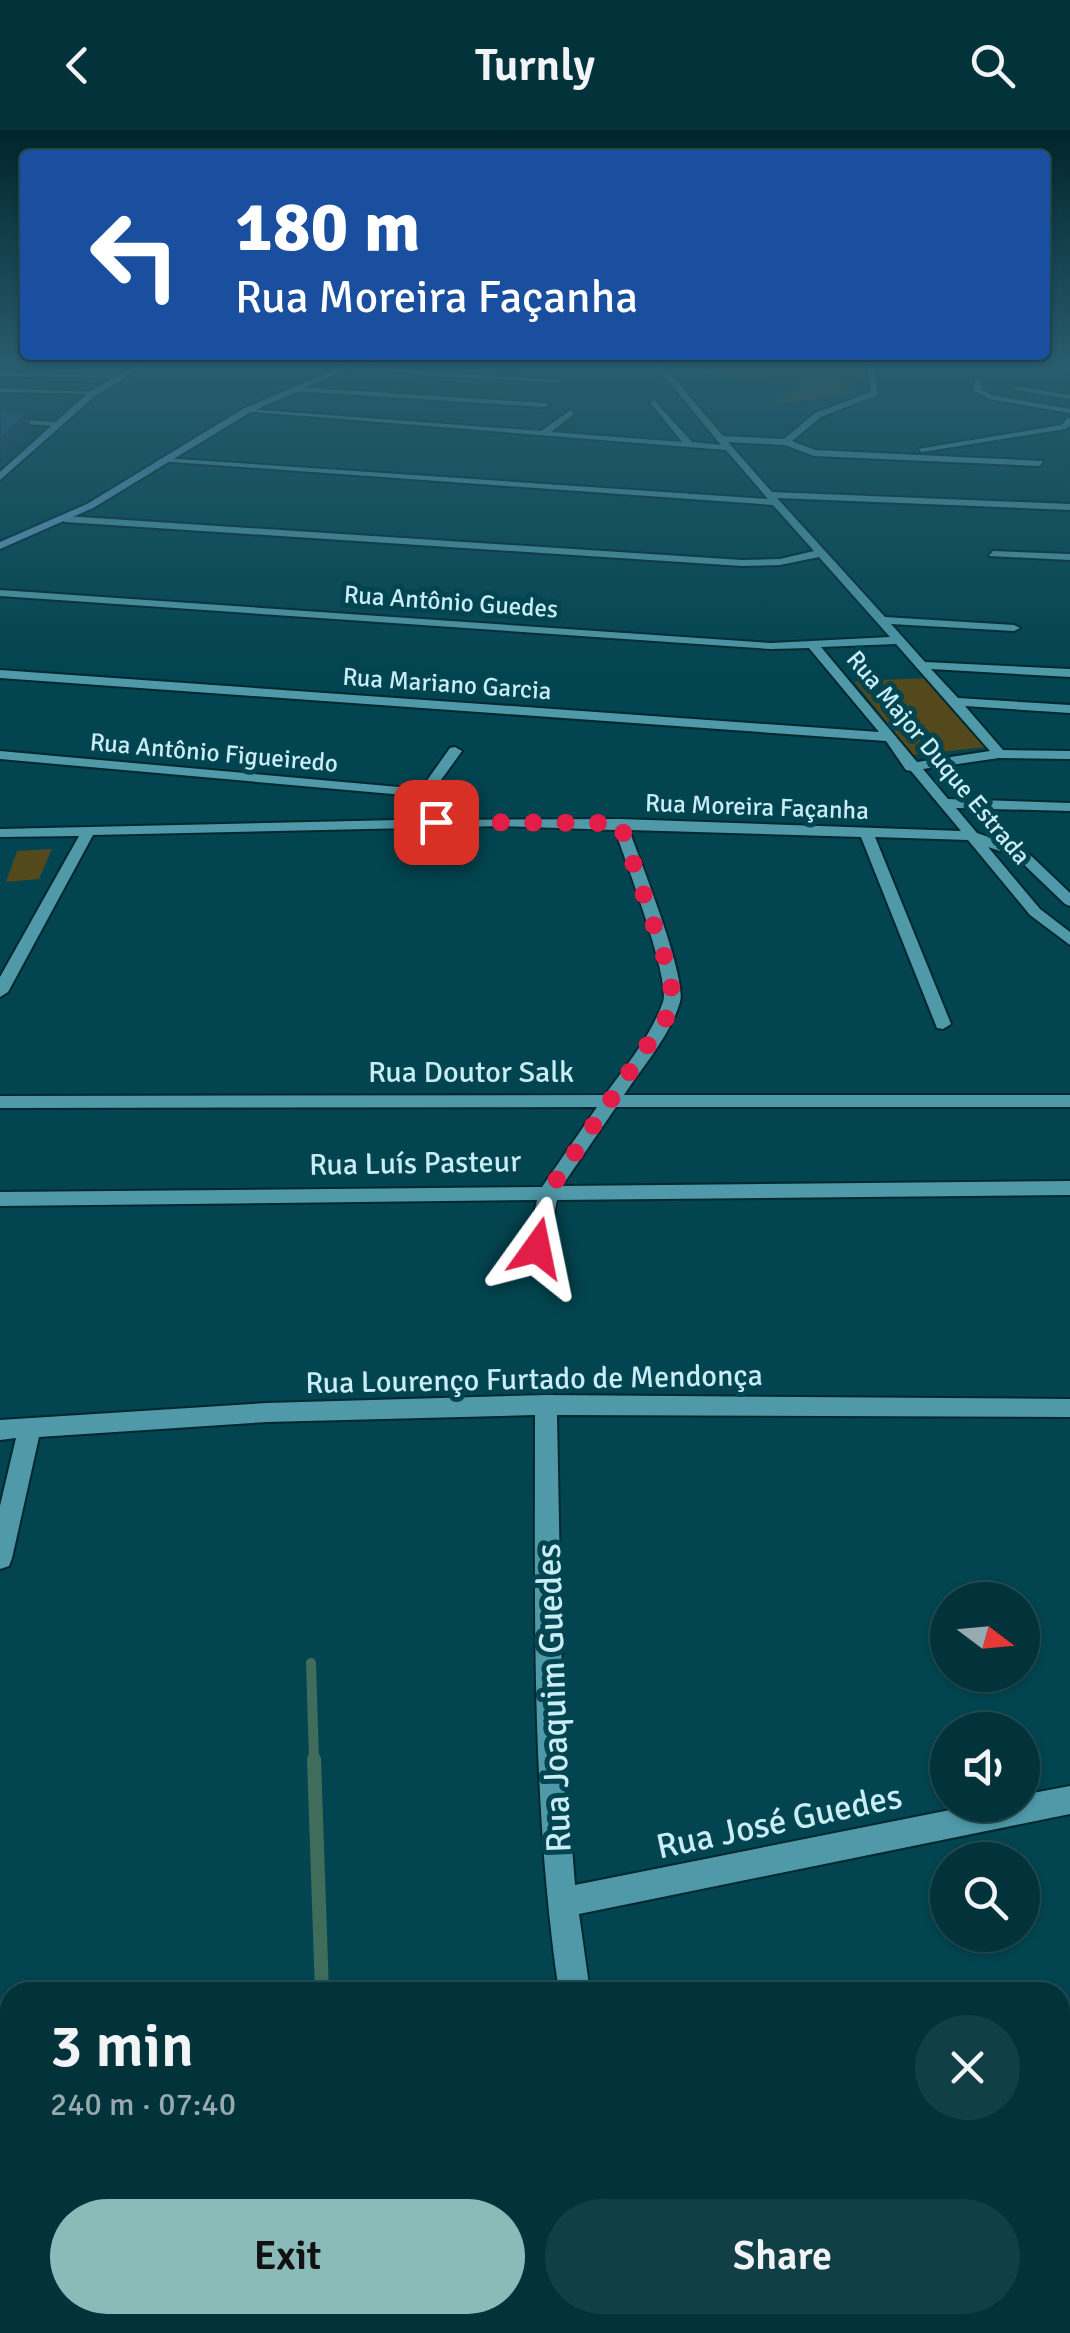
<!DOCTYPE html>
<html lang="en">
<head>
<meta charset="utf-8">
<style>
	body { margin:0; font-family:Signika,sans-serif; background:#103f46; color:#f1f3f6; height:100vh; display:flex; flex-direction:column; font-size:38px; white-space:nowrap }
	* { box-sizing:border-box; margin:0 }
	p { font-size:32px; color:#96aaaf }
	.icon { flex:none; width:55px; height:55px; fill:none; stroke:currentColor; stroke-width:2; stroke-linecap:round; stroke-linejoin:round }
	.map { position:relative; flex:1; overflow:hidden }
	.details { position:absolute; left:0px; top:1852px; width:1070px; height:352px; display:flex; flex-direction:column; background:#02333b; border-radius:30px 30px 0 0; box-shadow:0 2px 8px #0004,0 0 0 2px #234e55 }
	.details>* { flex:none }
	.guide { position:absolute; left:20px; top:20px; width:1030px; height:210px; border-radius:10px; box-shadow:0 2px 8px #0004,0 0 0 2px #234e55; background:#1a4fa0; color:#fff; overflow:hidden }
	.needle { width:65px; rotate:106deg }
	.fabs { position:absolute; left:930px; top:1452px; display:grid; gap:20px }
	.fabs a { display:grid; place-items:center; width:110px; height:110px; border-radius:50%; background:#02333b; box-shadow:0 2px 8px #0004,0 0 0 2px #234e55; font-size:50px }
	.pin { position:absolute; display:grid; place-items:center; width:85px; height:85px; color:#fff; margin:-42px; border-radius:20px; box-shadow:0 5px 15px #0006 }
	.me { position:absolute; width:110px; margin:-55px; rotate:12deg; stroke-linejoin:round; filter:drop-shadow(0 0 8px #0008) }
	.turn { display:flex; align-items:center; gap:35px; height:210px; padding:0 50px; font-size:45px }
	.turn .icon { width:130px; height:130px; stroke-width:2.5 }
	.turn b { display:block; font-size:70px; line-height:85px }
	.round { display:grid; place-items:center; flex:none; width:105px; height:105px; border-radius:52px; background:#103f46 }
	.head { display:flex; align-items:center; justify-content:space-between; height:170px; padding:0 50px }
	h1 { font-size:60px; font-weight:600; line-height:75px }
	.cta { display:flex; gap:20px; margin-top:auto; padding:20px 50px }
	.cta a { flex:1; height:115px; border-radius:60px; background:#8bbbb9; color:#111; font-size:40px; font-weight:600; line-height:115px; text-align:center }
	.cta a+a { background:#103f46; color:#f1f3f6 }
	header { display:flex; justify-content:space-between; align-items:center; height:130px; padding:0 50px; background:#02333b; font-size:45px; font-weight:600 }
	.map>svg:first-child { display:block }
	.green { fill:#54481d }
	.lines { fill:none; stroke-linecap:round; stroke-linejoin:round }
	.stream-far1 { stroke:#406c5b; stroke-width:10 }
	.stream { stroke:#406c5b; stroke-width:14 }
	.street-casing { stroke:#002830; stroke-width:4 }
	.secondary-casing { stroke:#002830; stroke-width:4 }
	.street { fill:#4f99a8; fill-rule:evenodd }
	.secondary { fill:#629cc1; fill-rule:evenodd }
	.shaded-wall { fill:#153f53 }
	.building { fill:#1e5a77; stroke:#153f53; stroke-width:2.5 }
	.route { stroke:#e11d48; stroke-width:18; stroke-dasharray:0 32.4 }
	.labels { text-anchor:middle; stroke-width:10; stroke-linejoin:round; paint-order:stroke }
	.far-street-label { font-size:25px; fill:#c9edf5; stroke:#02444f }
	.street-label { font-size:30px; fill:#c9edf5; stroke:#02444f }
	.near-street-label { font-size:35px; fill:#c9edf5; stroke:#02444f }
</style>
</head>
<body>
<header><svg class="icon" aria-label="back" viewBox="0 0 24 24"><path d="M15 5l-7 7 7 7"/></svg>Turnly<svg class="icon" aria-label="search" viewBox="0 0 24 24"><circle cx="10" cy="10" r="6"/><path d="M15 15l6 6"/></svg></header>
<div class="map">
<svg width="1070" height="2203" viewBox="0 0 1070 2203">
	<rect width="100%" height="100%" fill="#02444f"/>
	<g class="green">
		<path d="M685,236H856L864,247L844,251L843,256L858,262L775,275L778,269L805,255L796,251L717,246Z"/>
		<path d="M930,548L987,617L913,625L854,551Z"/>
		<path d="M52,719L39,749L6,752L17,721Z"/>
	</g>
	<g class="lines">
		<path class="stream-far1" d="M311,1533L314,1631"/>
		<g class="stream">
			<path d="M314,1629L322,1862"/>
			<path d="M333,2195V2203"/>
		</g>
		<defs>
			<g id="street">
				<path d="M358,236L558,250L562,252L427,246Z"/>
				<path d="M656,236H664L723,306L784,309L815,283L871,262L867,237L874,236L878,265L821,287L792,311L815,320L1043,331L1040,336L814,326L785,315L728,312L772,362L1070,374V380L777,368L885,487L1014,495L1020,498L1014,501L891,494L925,532L1070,539V547L931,539L958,568L1070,575V583L965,576L1003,620L1070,621V629L999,628L923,639L948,669L1070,673V681L956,678L977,703L1025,720L1070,763V776L1065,774L1015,726L988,717L1040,779L1070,802V815L1030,785L968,710L875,707L951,894L943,899L937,898L861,707L629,700C640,730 687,847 680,872C670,906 643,936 624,965H1070V977H616L562,1056L1070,1051V1065L557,1070L547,1118L537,1125L527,1118L537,1070L0,1076V1062L542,1057L597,977L0,978V966L605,965C626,936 651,906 663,872C671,849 625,730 615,700L503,696L93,705L8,862L0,867V847L79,706L0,707V699L398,690L415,666L0,629V621L421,659L450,618L455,617L462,621L412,690L620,689L961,701L911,641L906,640L886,611L0,548V540L879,602L809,518L771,519L0,466V460L771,513L890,507L819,427L780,435L742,436L65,392L60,389L65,386L742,430L780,429L814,421L773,375L158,331L162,328L768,369L726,320L242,281L246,279L541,301L571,280L574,284L551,302L682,312L650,272L654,270L692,312L721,315ZM896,514L990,621L917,632L821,517Z"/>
				<path d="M1057,236L1070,239V243L1057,240Z"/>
				<path d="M0,242L118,246L122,248L0,246Z"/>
				<path d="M975,249H981V259L991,265L1070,279V283L989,269L973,260Z"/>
				<path d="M1013,256L1070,265V269L1016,260Z"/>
				<path d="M294,257L545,273L549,275L545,277L291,261Z"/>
				<path d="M0,258L92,262L96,264L0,262Z"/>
				<path d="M1067,288H1070V296L1065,299L922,322L918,319L1062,295Z"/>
				<path d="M0,289L59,292L63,294L59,296L0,293Z"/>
				<path d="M993,421L1070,424V430L989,426Z"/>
				<path d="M546,1265L1070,1269V1287L557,1285L563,1602L575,1755L975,1675H1022V1665L1070,1656V1684L579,1784L590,1862H559C531,1671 535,1478 535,1285L267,1292L39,1307L12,1428L9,1436L0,1439V1376L16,1308L0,1310V1290L267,1273Z"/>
				<path d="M10,2119V2155L0,2158V2122Z"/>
				<path d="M601,2195H637L638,2203H602Z"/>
			</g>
			<g id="secondary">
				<path d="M135,236H144L95,266L0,350V342L89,262Z"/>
				<path d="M343,236H353L249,283L93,378L0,419V412L87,374L243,279Z"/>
			</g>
		</defs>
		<use href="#street" class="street-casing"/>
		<use href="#secondary" class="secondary-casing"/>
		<use href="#street" class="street"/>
		<use href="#secondary" class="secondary"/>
	</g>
	<path class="shaded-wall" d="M27,282L31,298L3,329L0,319V310Z"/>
	<path class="building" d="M0,280L27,282L0,310Z"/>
	<linearGradient id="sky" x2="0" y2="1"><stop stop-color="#01252b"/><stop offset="0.43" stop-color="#285c6e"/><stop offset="1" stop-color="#285c6e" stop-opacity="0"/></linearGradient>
	<rect width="1070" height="544" fill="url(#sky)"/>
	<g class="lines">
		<path class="route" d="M436,692L620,693L668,838L673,868L666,888L549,1061L537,1118"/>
	</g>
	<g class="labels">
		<g class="far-street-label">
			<text transform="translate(451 471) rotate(4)" y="9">Rua Antônio Guedes</text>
			<text transform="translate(447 553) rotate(4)" y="9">Rua Mariano Garcia</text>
			<text transform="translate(214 622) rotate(5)" y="9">Rua Antônio Figueiredo</text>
			<text transform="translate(939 627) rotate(50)" y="9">Rua Major Duque Estrada</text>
			<text transform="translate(757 676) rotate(2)" y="9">Rua Moreira Façanha</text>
		</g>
		<g class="street-label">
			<text x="471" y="952">Rua Doutor Salk</text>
			<text transform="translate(415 1033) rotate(-1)" y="10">Rua Luís Pasteur</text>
			<text transform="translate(534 1249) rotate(-1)" y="10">Rua Lourenço Furtado de Mendonça</text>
		</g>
		<g class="near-street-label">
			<text transform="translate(553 1568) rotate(-92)" y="12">Rua Joaquim Guedes</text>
			<text transform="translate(779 1691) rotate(-12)" y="12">Rua José Guedes</text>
		</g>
	</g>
</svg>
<div class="fabs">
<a><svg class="needle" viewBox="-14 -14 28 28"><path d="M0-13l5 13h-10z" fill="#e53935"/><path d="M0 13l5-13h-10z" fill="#96aaaf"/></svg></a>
<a><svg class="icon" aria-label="sound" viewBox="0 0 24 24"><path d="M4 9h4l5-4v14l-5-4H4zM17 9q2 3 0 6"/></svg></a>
<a><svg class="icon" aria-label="search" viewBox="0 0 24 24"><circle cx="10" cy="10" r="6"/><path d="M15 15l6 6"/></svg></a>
</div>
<div class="pin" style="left:436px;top:692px;background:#d93025"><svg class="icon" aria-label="arrive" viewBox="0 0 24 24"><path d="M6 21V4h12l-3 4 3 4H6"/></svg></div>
<svg class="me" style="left:537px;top:1118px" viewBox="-20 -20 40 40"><path d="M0-17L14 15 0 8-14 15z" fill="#e11d48" stroke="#fff" stroke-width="4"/></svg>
<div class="guide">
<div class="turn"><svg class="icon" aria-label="left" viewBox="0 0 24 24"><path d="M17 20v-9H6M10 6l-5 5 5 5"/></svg><div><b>180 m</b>Rua Moreira Façanha</div></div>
</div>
<section class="details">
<div class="head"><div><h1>3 min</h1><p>240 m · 07:40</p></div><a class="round"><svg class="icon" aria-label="close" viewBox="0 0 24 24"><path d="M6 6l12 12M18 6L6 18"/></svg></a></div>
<div class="cta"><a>Exit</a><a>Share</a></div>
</section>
</div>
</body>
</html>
